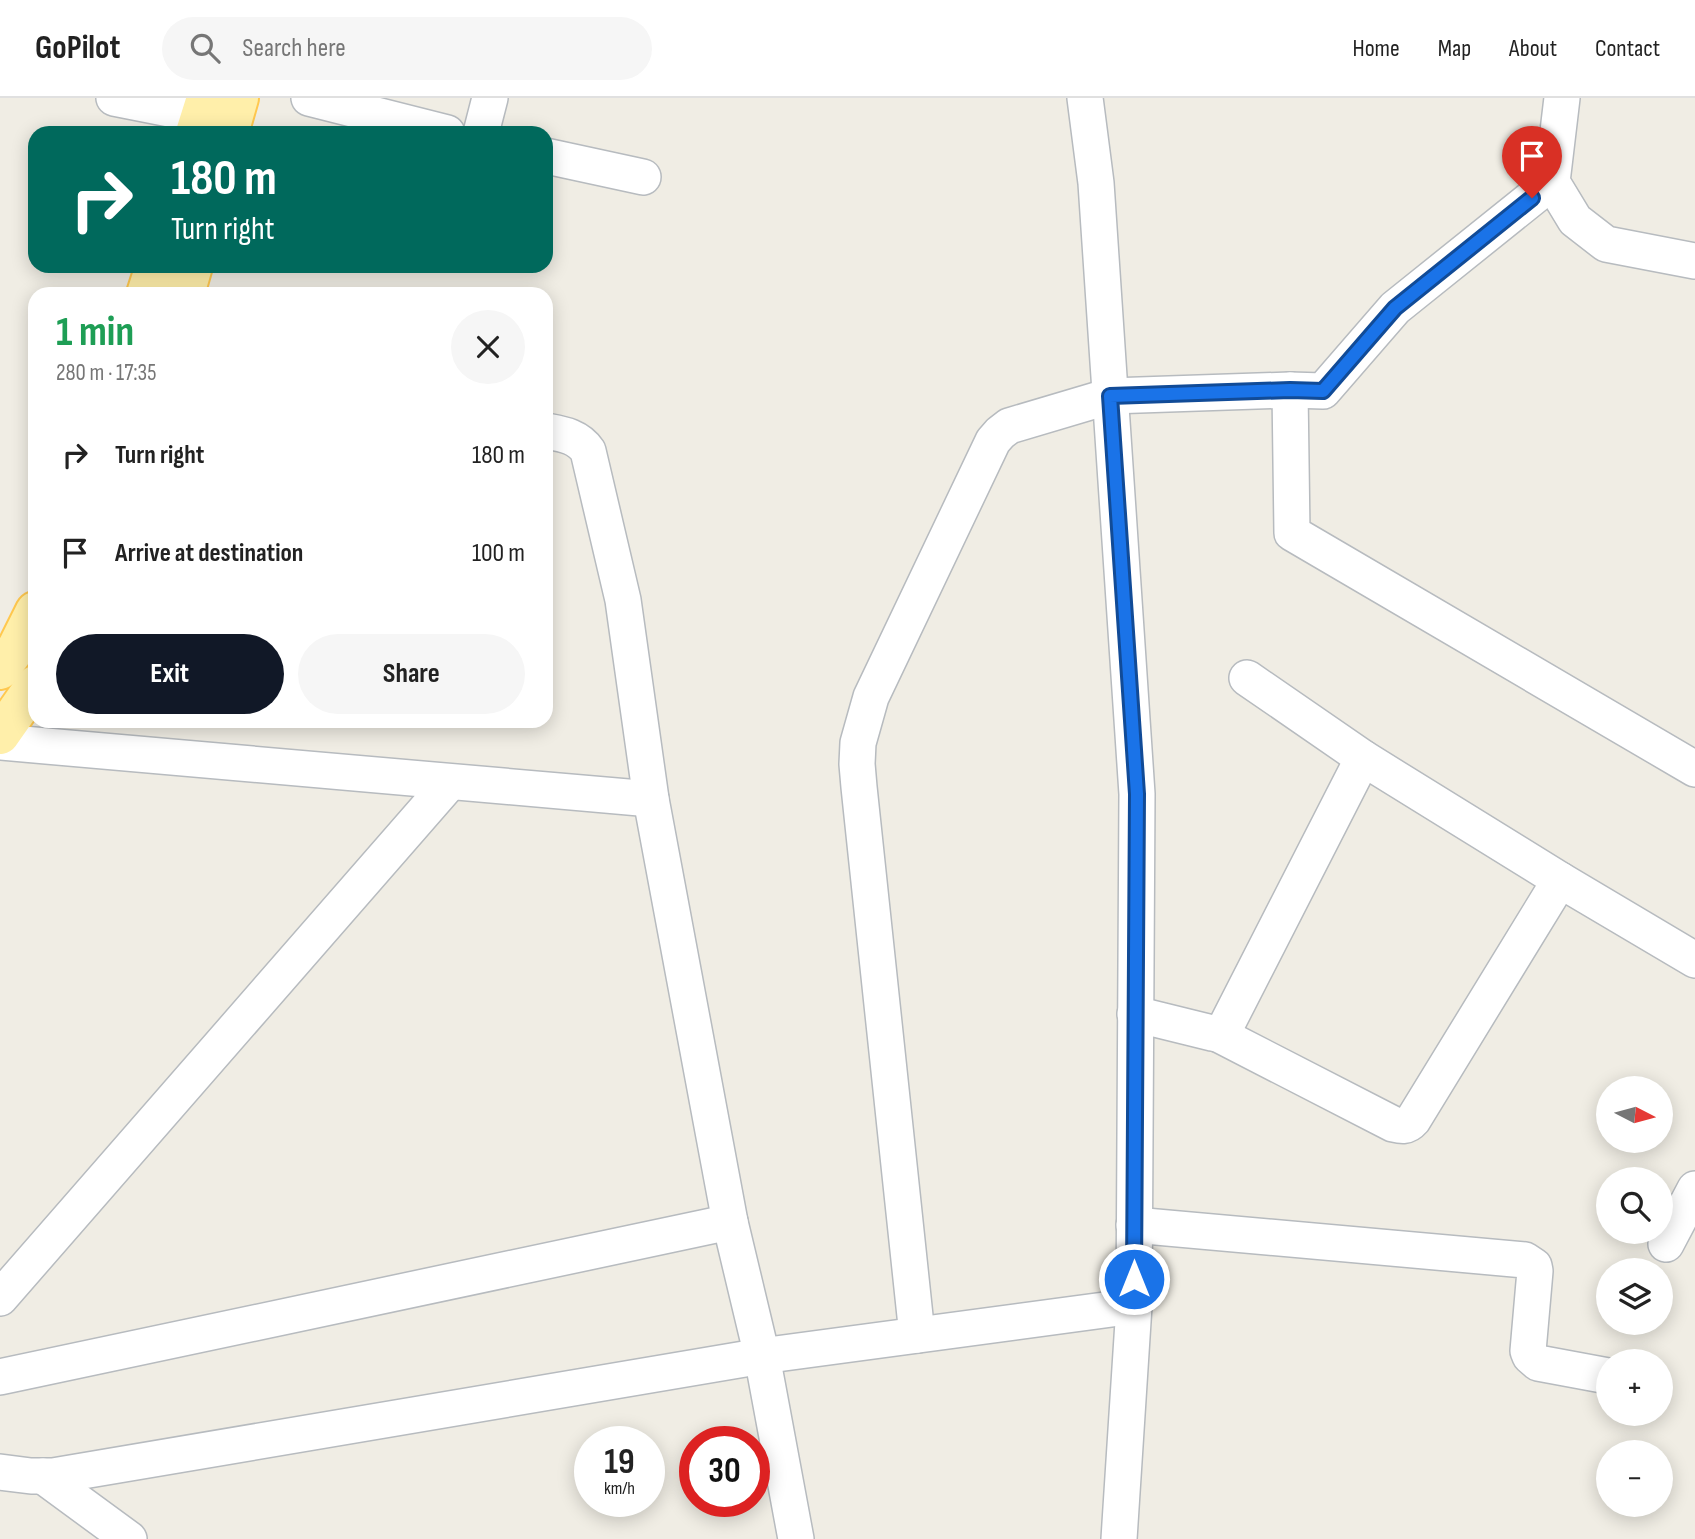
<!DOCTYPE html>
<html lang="en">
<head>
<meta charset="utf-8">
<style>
	body { margin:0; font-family:"Sofia Sans Condensed",sans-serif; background:#f6f6f6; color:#222; height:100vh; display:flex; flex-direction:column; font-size:26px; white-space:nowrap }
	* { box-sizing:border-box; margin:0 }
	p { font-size:23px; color:#767676 }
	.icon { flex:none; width:38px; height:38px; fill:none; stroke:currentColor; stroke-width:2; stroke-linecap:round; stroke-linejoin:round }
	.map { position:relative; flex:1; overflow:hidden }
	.details { position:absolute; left:28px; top:189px; width:525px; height:441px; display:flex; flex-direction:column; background:#fff; border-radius:21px; box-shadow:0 4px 18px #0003 }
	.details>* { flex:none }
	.guide { position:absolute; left:28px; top:28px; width:525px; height:147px; border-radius:21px; box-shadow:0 4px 18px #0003; background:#00695c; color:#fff; overflow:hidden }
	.needle { width:46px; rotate:96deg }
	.controls { position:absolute; left:1596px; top:978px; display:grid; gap:14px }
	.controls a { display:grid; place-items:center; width:77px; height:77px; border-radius:50%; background:#fff; box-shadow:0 4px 18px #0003; font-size:35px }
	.speed { position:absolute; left:574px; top:1328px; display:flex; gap:14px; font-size:35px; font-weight:700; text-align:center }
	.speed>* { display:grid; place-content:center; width:91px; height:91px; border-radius:50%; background:#fff; box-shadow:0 4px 18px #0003; line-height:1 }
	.speed small { font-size:18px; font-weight:400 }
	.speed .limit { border:10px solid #d22; background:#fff; color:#111 }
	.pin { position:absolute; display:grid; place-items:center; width:60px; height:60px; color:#fff; margin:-72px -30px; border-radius:50% 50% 50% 0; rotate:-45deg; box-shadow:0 0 7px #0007 }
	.pin .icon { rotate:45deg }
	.me { position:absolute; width:77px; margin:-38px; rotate:0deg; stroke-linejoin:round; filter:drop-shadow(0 0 5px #0008) }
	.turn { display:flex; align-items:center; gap:24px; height:147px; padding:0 28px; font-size:32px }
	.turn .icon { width:91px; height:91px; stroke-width:2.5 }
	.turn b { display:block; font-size:49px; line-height:60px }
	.round { display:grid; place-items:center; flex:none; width:74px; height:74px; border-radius:37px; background:#f6f6f6 }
	.head { display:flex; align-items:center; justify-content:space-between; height:119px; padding:0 28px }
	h1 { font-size:42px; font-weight:700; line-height:52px; color:#1e9e55 }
	.cta { display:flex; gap:14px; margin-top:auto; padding:14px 28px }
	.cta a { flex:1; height:80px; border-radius:42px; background:#111827; color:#fff; font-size:28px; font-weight:700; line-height:80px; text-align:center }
	.cta a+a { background:#f6f6f6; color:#222 }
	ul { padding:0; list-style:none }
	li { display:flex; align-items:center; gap:21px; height:98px; padding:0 28px }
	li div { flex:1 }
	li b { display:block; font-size:26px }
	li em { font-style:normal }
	header { display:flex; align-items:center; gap:42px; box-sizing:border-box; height:98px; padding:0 35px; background:#fff; border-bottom:2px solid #e0e0e0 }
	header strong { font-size:33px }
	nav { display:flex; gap:38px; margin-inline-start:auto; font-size:24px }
	.search { width:490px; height:63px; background:#f6f6f6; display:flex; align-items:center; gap:18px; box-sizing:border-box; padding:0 24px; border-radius:38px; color:#767676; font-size:26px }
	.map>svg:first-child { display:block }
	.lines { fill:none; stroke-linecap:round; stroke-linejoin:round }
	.minor-casing { stroke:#b7bbbf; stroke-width:38 }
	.major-casing { stroke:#ffc84f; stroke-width:42 }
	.minor { stroke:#fff; stroke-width:35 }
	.major { stroke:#ffefaa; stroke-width:38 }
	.route-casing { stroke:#114b97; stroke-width:18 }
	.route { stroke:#1a73e8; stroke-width:12 }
</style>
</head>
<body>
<header>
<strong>GoPilot</strong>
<div class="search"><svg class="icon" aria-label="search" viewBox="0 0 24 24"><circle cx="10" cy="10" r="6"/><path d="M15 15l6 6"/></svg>Search here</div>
<nav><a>Home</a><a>Map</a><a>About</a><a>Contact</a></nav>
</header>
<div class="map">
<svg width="1695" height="1441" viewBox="0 0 1695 1441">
	<rect width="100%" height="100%" fill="#f0ede4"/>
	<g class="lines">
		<defs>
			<g id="minor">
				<path d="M114,0L200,17"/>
				<path d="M309,0L447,35"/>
				<path d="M1085,0L1096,85L1137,696L1134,1208L1119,1441"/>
				<path d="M1562,0L1552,84L1575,122L1606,146L1695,163"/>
				<path d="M481,35L490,0"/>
				<path d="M546,58L643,79"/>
				<path d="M1290,292L1292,435L1695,671"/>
				<path d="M546,333C562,336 578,338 588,353L623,502L651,701L730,1124L762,1258L796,1441"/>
				<path d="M1247,580L1363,660L1560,782L1695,862"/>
				<path d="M0,644L651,701"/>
				<path d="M1135,916L1212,935L1218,936L1224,932L1363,660"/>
				<path d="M1218,936L1393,1026C1402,1028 1407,1029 1413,1022L1560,782"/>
				<path d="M1134,1127L1525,1162L1534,1168L1535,1173L1528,1253L1530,1258L1538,1265L1608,1278"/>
				<path d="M1666,1146L1695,1091"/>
				<path d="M0,1200L450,684"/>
				<path d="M917,1237L859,689L857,666L858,645L871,599L993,343L1000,335L1009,328L1110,298L1290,292L1323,293L1395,210L1552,84"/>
				<path d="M0,1279L730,1124"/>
				<path d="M0,1374L31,1378H53L762,1258L1134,1208"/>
				<path d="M43,1378L129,1441"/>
			</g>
			<g id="major">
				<path d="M195,35L206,0"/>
				<path d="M229,35L239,0"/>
				<path d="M146,196L155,168"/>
				<path d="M185,196L193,168"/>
				<path d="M0,572L17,549L35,513"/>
				<path d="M0,637L35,587"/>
			</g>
		</defs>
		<use href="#minor" class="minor-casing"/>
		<use href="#major" class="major-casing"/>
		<use href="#minor" class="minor"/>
		<use href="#major" class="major"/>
	</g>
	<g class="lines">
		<defs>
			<path id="route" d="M1134,1181L1137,696L1110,298L1290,292L1323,293L1395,210L1532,100"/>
		</defs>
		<use href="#route" class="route-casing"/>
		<use href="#route" class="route"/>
	</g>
</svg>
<div class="controls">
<a><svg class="needle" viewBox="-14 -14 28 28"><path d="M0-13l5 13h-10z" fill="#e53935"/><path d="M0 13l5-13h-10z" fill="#767676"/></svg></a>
<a><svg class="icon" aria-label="search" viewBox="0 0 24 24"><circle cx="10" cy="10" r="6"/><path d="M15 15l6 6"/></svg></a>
<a><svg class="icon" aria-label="layers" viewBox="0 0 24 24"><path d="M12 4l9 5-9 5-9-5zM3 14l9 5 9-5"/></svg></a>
<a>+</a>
<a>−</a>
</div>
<div class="speed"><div>19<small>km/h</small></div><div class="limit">30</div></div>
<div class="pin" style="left:1532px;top:100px;background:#d93025"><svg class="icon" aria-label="arrive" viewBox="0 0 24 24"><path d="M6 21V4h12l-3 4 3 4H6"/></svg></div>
<svg class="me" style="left:1134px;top:1181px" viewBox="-20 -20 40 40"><circle r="17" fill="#1a73e8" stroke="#fff" stroke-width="3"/><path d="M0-11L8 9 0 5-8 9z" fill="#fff"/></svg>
<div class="guide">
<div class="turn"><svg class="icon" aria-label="right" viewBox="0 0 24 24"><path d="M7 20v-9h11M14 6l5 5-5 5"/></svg><div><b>180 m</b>Turn right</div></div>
</div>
<section class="details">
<div class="head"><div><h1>1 min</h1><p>280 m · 17:35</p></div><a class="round"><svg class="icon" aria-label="close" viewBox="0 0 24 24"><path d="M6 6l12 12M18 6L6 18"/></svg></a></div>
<ul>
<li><svg class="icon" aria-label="right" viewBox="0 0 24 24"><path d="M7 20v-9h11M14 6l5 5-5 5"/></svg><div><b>Turn right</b></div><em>180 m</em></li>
<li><svg class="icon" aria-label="arrive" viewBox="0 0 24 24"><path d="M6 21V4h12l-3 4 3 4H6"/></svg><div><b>Arrive at destination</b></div><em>100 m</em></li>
</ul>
<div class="cta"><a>Exit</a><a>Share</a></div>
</section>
</div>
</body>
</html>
